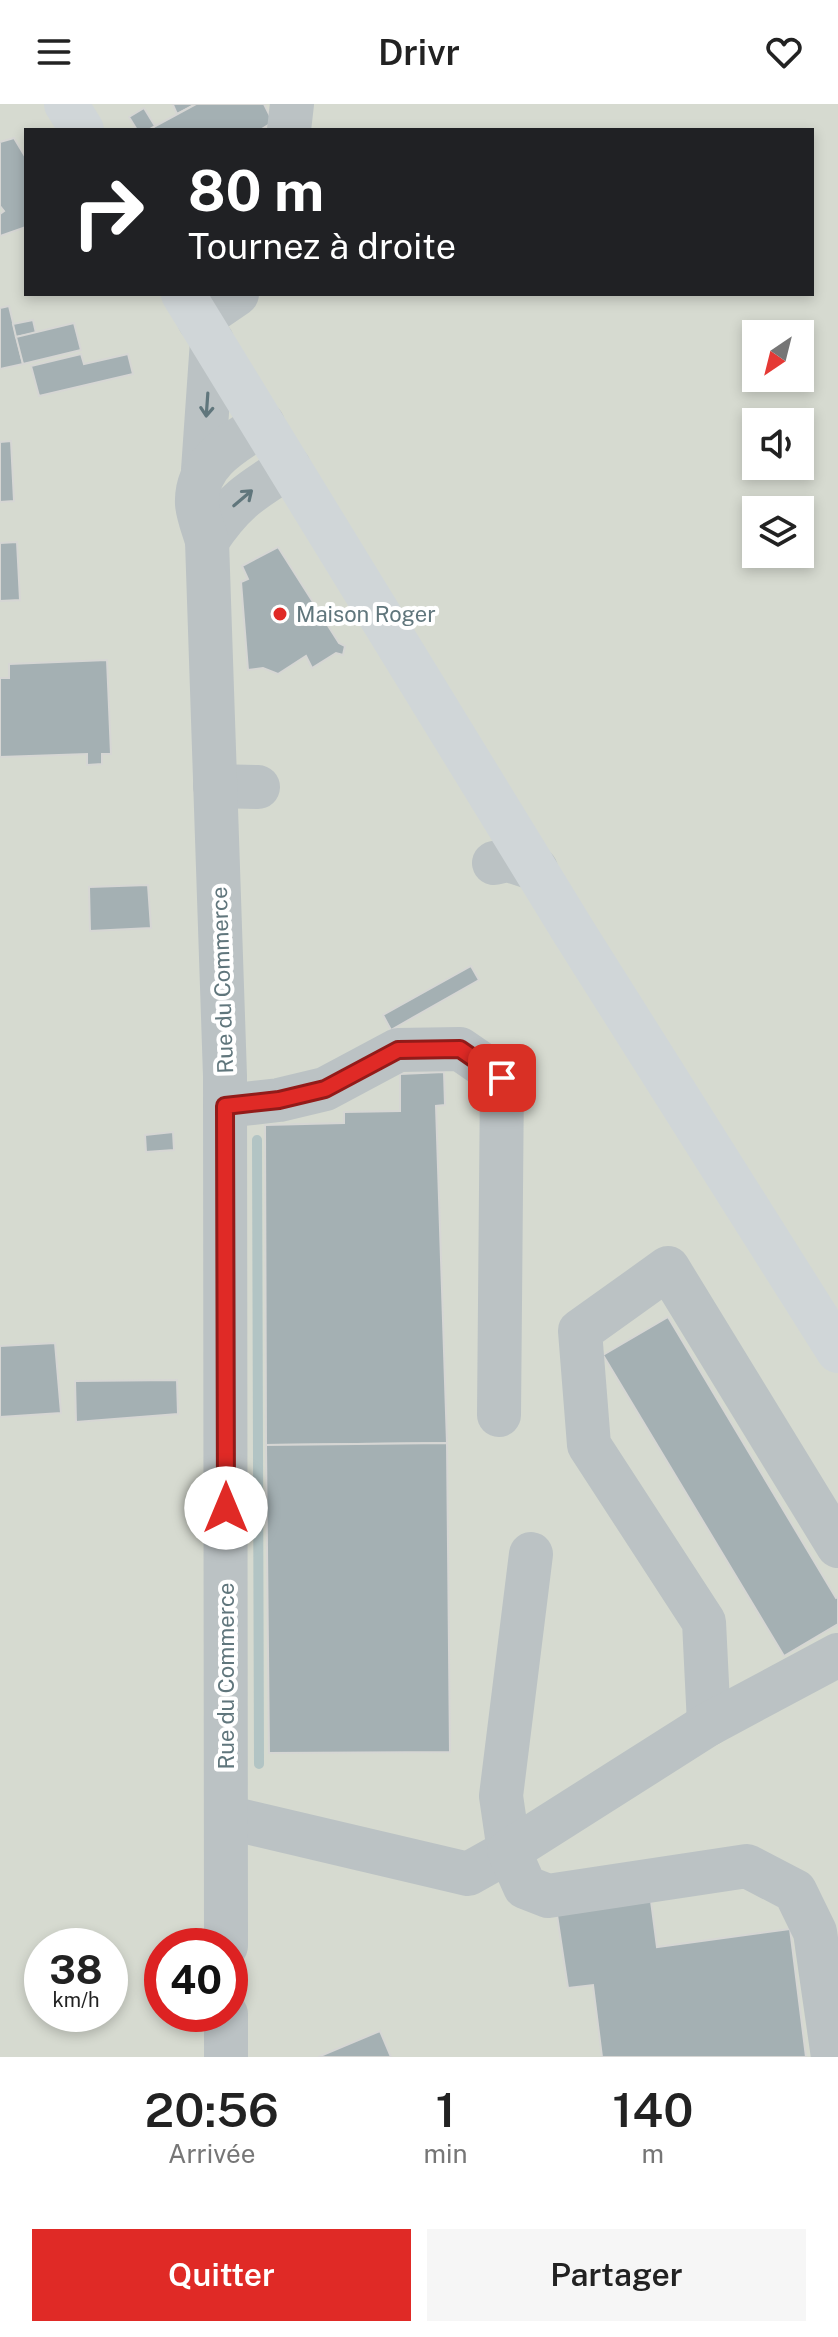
<!DOCTYPE html>
<html lang="fr">
<head>
<meta charset="utf-8">
<style>
	body { margin:0; font-family:"Public Sans",sans-serif; background:#f6f6f6; color:#222; height:100vh; display:flex; flex-direction:column; font-size:30px; white-space:nowrap }
	* { box-sizing:border-box; margin:0 }
	p { font-size:26px; color:#767676 }
	.icon { flex:none; width:44px; height:44px; fill:none; stroke:currentColor; stroke-width:2; stroke-linecap:round; stroke-linejoin:round }
	.map { position:relative; height:1953px; overflow:hidden }
	.sheet { display:flex; flex-direction:column; background:#fff; flex:1 }
	.sheet>* { flex:none }
	.top-card { position:absolute; left:24px; top:24px; width:790px; height:168px; border-radius:0px; box-shadow:0 4px 12px #0003; background:#202124; color:#fff; overflow:hidden }
	.needle { width:52px; rotate:215deg }
	.controls { position:absolute; left:742px; top:216px; display:grid; gap:16px }
	.controls a { display:grid; place-items:center; width:72px; height:72px; border-radius:0px; background:#fff; box-shadow:0 4px 12px #0003; font-size:40px }
	.speed { position:absolute; left:24px; top:1824px; display:flex; gap:16px; font-size:40px; font-weight:700; text-align:center }
	.speed>* { display:grid; place-content:center; width:104px; height:104px; border-radius:50%; background:#fff; box-shadow:0 4px 12px #0003; line-height:1 }
	.speed small { font-size:20px; font-weight:400 }
	.speed .limit { border:12px solid #d22; background:#fff; color:#111 }
	.pin { position:absolute; display:grid; place-items:center; width:68px; height:68px; color:#fff; margin:-34px; border-radius:16px; box-shadow:0 4px 12px #0006 }
	.me { position:absolute; width:88px; margin:-44px; rotate:0deg; stroke-linejoin:round; filter:drop-shadow(0 0 6px #0008) }
	.turn { display:flex; align-items:center; gap:28px; height:168px; padding:0 32px; font-size:36px }
	.turn .icon { width:104px; height:104px; stroke-width:2.5 }
	.turn b { display:block; font-size:56px; line-height:68px }
	.eta { display:flex; justify-content:space-evenly; align-items:center; height:136px; text-align:center }
	.eta b { font-size:48px; font-weight:600; line-height:56px }
	.primary-button { display:flex; gap:16px; margin-top:auto; padding:16px 32px }
	.primary-button a { flex:1; height:92px; border-radius:0px; background:#e02a26; color:#fff; font-size:32px; font-weight:600; line-height:92px; text-align:center }
	.primary-button a+a { background:#f6f6f6; color:#222 }
	header { display:flex; justify-content:space-between; align-items:center; height:104px; padding:0 32px; background:#fff; font-size:36px; font-weight:600 }
	.map>svg:first-child { display:block }
	.green { fill:#d6dad0; fill-rule:evenodd }
	.lines { fill:none; stroke-linecap:round; stroke-linejoin:round }
	.stream { stroke:#b2c4c4; stroke-width:10 }
	.building { fill:#a4b0b3; stroke:#d6d6d4; stroke-width:2 }
	.minor { stroke:#bbc2c4; stroke-width:44 }
	.major { stroke:#d0d6d8; stroke-width:44 }
	.oneway { stroke:#60767c }
	.route-casing { stroke:#921b19; stroke-width:20 }
	.route { stroke:#e02a26; stroke-width:14 }
	.poi-dot { fill:#e02a26; stroke:#fff; stroke-width:3 }
	.labels { text-anchor:middle; stroke-width:8; stroke-linejoin:round; paint-order:stroke }
	.poi-label { font-size:22px; fill:#60767c; stroke:#fff; text-anchor:start }
	.street-label { font-size:22px; fill:#60767c; stroke:#fff }
</style>
</head>
<body>
<header><svg class="icon" aria-label="menu" viewBox="0 0 24 24"><path d="M4 6h16M4 12h16M4 18h16"/></svg>Drivr<svg class="icon" aria-label="heart" viewBox="0 0 24 24"><path d="M12 20l-8-8c-3-5 5-10 8-4 3-6 11-1 8 4z"/></svg></header>
<div class="map">
<svg width="838" height="1953" viewBox="0 0 838 1953">
	<rect width="100%" height="100%" fill="#f5f4f1"/>
	<path class="green" d="M0,0H838V1953H0ZM26,26H812V190H26ZM756,230H800V274H756ZM756,318H800V362H756ZM756,406H800V450H756ZM42,1842H110V1910H42ZM162,1842H230V1910H162Z"/>
	<g class="lines">
		<path class="stream" d="M257,1036L259,1660"/>
	</g>
	<g class="building">
		<path d="M174,0H196L177,10L173,1Z"/>
		<path d="M196,0H264L273,18L260,26H148Z"/>
		<path d="M144,4L155,22L148,26H137L129,13Z"/>
		<path d="M14,34L26,54V123L0,132V110L4,107L0,102V38Z"/>
		<path d="M9,202L23,260L0,265V204Z"/>
		<path d="M33,216L36,229L16,233L13,220Z"/>
		<path d="M74,219L81,246L23,260L16,233Z"/>
		<path d="M81,250L84,260L128,250L133,270L39,292L31,262Z"/>
		<path d="M11,337L14,397L0,398V338Z"/>
		<path d="M17,438L20,496L0,497V439Z"/>
		<path d="M278,443L339,539L345,542L343,551L336,549L312,564L306,552L278,570L263,564L248,566L241,478L248,475L242,462Z"/>
		<path d="M107,556L111,650H102V660L87,661V650L0,653V574H9V560Z"/>
		<path d="M148,781L151,824L90,827L89,783Z"/>
		<path d="M471,862L479,876L391,926L383,911Z"/>
		<path d="M444,968L445,1001L436,1002L447,1339L266,1341L265,1021L344,1019V1008L400,1007V970Z"/>
		<path d="M173,1028L174,1046L146,1048L145,1031Z"/>
		<path d="M668,1213L836,1494L838,1493V1520L784,1552L603,1251Z"/>
		<path d="M55,1239L61,1309L0,1313V1242Z"/>
		<path d="M177,1276L178,1310L76,1318L75,1277Z"/>
		<path d="M447,1339L450,1648L269,1649L266,1341Z"/>
		<path d="M651,1797L657,1843L790,1825L806,1953H602L593,1881L568,1884L557,1811Z"/>
		<path d="M380,1927L391,1953H318Z"/>
	</g>
	<g class="lines">
		<g class="minor">
			<path d="M289,26L292,0"/>
			<path d="M199,216L237,190"/>
			<path d="M203,366L212,237"/>
			<path d="M207,437C233,398 250,387 289,363"/>
			<path d="M215,682L258,683"/>
			<path d="M494,759L508,756L536,765"/>
			<path d="M225,1002L279,996L325,985L398,946L460,945L502,974L499,1311"/>
			<path d="M709,1620L704,1518L589,1341L580,1227L668,1164L838,1442"/>
			<path d="M226,1713L468,1770L509,1747L501,1692L531,1450"/>
			<path d="M226,1842L225,972L207,437C204,426 198,412 197,400C195,359 233,339 263,320"/>
			<path d="M226,1910V1953"/>
			<path d="M833,1953L815,1828L795,1787L747,1762L548,1792L525,1783L509,1747L709,1620L838,1551"/>
		</g>
		<g class="major">
			<path d="M66,0L82,26"/>
			<path d="M183,190L575,830L838,1247"/>
		</g>
	</g>
	<defs><path id="oneway-shaft" d="M-6 0H5M1.5-3L5.5 0L1.5 3" fill="none" stroke-width="1.6" stroke-linecap="round" stroke-linejoin="round" transform="scale(2)"/></defs>
	<g class="oneway">
		<use href="#oneway-shaft" transform="translate(207 301) rotate(94)"/>
		<use href="#oneway-shaft" transform="translate(243 394) rotate(-40)"/>
	</g>
	<g class="lines">
		<defs>
			<path id="route" d="M226,1404L225,1002L279,996L325,985L398,946L460,945L502,974"/>
		</defs>
		<use href="#route" class="route-casing"/>
		<use href="#route" class="route"/>
	</g>
	<circle class="poi-dot" cx="280" cy="510" r="8"/>
	<g class="labels">
		<g class="poi-label">
			<text x="296" y="518">Maison Roger</text>
		</g>
		<g class="street-label">
			<text transform="translate(222 876) rotate(-92)" y="8">Rue du Commerce</text>
			<text transform="translate(226 1572) rotate(-90)" y="8">Rue du Commerce</text>
		</g>
	</g>
</svg>
<div class="controls">
<a><svg class="needle" viewBox="-14 -14 28 28"><path d="M0-13l5 13h-10z" fill="#e53935"/><path d="M0 13l5-13h-10z" fill="#767676"/></svg></a>
<a><svg class="icon" aria-label="sound" viewBox="0 0 24 24"><path d="M4 9h4l5-4v14l-5-4H4zM17 9q2 3 0 6"/></svg></a>
<a><svg class="icon" aria-label="layers" viewBox="0 0 24 24"><path d="M12 4l9 5-9 5-9-5zM3 14l9 5 9-5"/></svg></a>
</div>
<div class="speed"><div>38<small>km/h</small></div><div class="limit">40</div></div>
<div class="pin" style="left:502px;top:974px;background:#d93025"><svg class="icon" aria-label="arrive" viewBox="0 0 24 24"><path d="M6 21V4h12l-3 4 3 4H6"/></svg></div>
<svg class="me" style="left:226px;top:1404px" viewBox="-20 -20 40 40"><circle r="19" fill="#fff"/><path d="M0-13L10 11 0 6-10 11z" fill="#e02a26"/></svg>
<div class="top-card">
<div class="turn"><svg class="icon" aria-label="right" viewBox="0 0 24 24"><path d="M7 20v-9h11M14 6l5 5-5 5"/></svg><div><b>80 m</b>Tournez à droite</div></div>
</div>
</div>
<section class="sheet">
<div class="eta">
<div><b>20:56</b><p>Arrivée</p></div>
<div><b>1</b><p>min</p></div>
<div><b>140</b><p>m</p></div>
</div>
<div class="primary-button"><a>Quitter</a><a>Partager</a></div>
</section>
</body>
</html>
